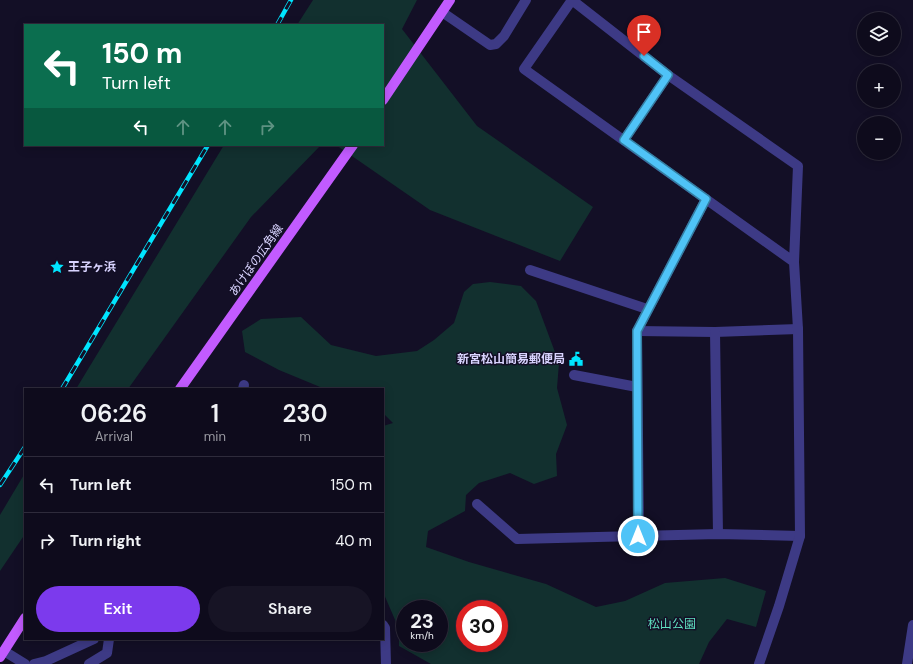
<!DOCTYPE html>
<html lang="en">
<head>
<meta charset="utf-8">
<style>
	body { margin:0; font-family:"DM Sans","Noto Sans JP",sans-serif; background:#171425; color:#f1f3f6; height:100vh; display:flex; flex-direction:column; font-size:15px; white-space:nowrap }
	* { box-sizing:border-box; margin:0 }
	p { font-size:13px; color:#9b9ba3 }
	.icon { flex:none; width:22px; height:22px; fill:none; stroke:currentColor; stroke-width:2; stroke-linecap:round; stroke-linejoin:round }
	.map { position:relative; flex:1; overflow:hidden }
	.panel { position:absolute; left:24px; top:388px; width:360px; height:252px; display:flex; flex-direction:column; background:#0e0b1c; border-radius:0px; box-shadow:0 2px 10px #0003,0 0 0 1px #2e2b3b }
	.panel>* { flex:none }
	.top-card { position:absolute; left:24px; top:24px; width:360px; height:122px; border-radius:0px; box-shadow:0 2px 10px #0003,0 0 0 1px #2e2b3b; background:#0b6e4f; color:#fff; overflow:hidden }
	.fabs { position:absolute; left:857px; top:12px; display:grid; gap:8px }
	.fabs a { display:grid; place-items:center; width:44px; height:44px; border-radius:50%; background:#0e0b1c; box-shadow:0 2px 10px #0003,0 0 0 1px #2e2b3b; font-size:20px }
	.speed { position:absolute; left:396px; top:600px; display:flex; gap:8px; font-size:20px; font-weight:700; text-align:center }
	.speed>* { display:grid; place-content:center; width:52px; height:52px; border-radius:50%; background:#0e0b1c; box-shadow:0 2px 10px #0003,0 0 0 1px #2e2b3b; line-height:1 }
	.speed small { font-size:10px; font-weight:400 }
	.speed .limit { border:6px solid #d22; background:#fff; color:#111 }
	.pin { position:absolute; display:grid; place-items:center; width:34px; height:34px; color:#fff; margin:-41px -17px; border-radius:50% 50% 50% 0; rotate:-45deg; box-shadow:0 0 4px #0007 }
	.pin .icon { rotate:45deg }
	.me { position:absolute; width:44px; margin:-22px; rotate:0deg; stroke-linejoin:round; filter:drop-shadow(0 0 3px #0008) }
	.turn { display:flex; align-items:center; gap:14px; height:84px; padding:0 12px; font-size:18px }
	.turn .icon { width:52px; height:52px; stroke-width:2.5 }
	.turn b { display:block; font-size:28px; line-height:34px }
	.lanes { display:flex; align-items:center; height:38px; padding:0 12px; background:#0003; justify-content:center; gap:20px; direction:ltr }
	.lanes .off { opacity:.35 }
	.eta { display:flex; justify-content:space-evenly; align-items:center; height:68px; text-align:center }
	.eta b { font-size:24px; font-weight:600; line-height:28px }
	.action { display:flex; gap:8px; margin-top:auto; padding:8px 12px }
	.action a { flex:1; height:46px; border-radius:24px; background:#7c3aed; color:#fff; font-size:16px; font-weight:600; line-height:46px; text-align:center }
	.action a+a { background:#171425; color:#f1f3f6 }
	ul { padding:0; list-style:none }
	li { display:flex; align-items:center; gap:12px; height:56px; padding:0 12px; border-top:1px solid #2e2b3b }
	li div { flex:1 }
	li b { display:block; font-size:15px }
	li em { font-style:normal }
	.map>svg:first-child { display:block }
	.green { fill:#12302f; fill-rule:evenodd }
	.lines { fill:none; stroke-linecap:round; stroke-linejoin:round }
	.minor { stroke:#3d3a85; stroke-width:10 }
	.major { stroke:#c25bff; stroke-width:10 }
	.rail-casing { stroke:#00e5ff; stroke-width:4.5 }
	.rail { stroke:#130f26; stroke-width:3; stroke-dasharray:9; stroke-linecap:butt }
	.route-casing { stroke:#337fa1; stroke-width:10 }
	.route { stroke:#4fc3f7; stroke-width:7 }
	.labels { text-anchor:middle; stroke-width:3; stroke-linejoin:round; paint-order:stroke }
	.street-label { font-size:12px; fill:#d9d4ff; stroke:#130f26 }
	.poi-label { font-size:12px; font-weight:bold; fill:#d9d4ff; stroke:#130f26; text-anchor:start }
	.park-label { font-size:12px; fill:#5fe0c0; stroke:#130f26 }
</style>
</head>
<body>
<div class="map">
<svg width="913" height="664" viewBox="0 0 913 664">
	<rect width="100%" height="100%" fill="#130f26"/>
	<g class="green">
		<path d="M313,0H417L402,29L477,126L593,207L560,261L430,210L336,145H383V25H297Z"/>
		<path d="M224,145H321L251,217L128,389H76Z"/>
		<path d="M490,282L521,286L536,301L559,363L557,388L567,425L556,454L557,476L534,484L510,473L479,483L466,495L465,511L428,531L426,547L469,562L546,584L596,607L625,601L665,583L725,578L766,591L756,627L727,619L709,642L699,664H431L399,646V629L383,592V426L393,423L383,413V389H325L279,370L245,352L242,331L261,319L301,317L331,345L376,356L417,351L434,340L454,323L464,292L473,284ZM405,609H439V643H405ZM465,609H499V643H465Z"/>
		<path d="M25,473V534L0,571V515Z"/>
	</g>
	<g class="lines">
		<g class="minor">
			<path d="M442,12L490,45L496,44L504,36L526,0"/>
			<path d="M624,140L668,75"/>
			<path d="M530,270L647,309"/>
			<path d="M637,331L715,332L798,329"/>
			<path d="M715,332L718,534"/>
			<path d="M574,375L637,387"/>
			<path d="M243,389L244,385"/>
			<path d="M477,504L517,539L718,534L800,536"/>
			<path d="M639,537L637,331L706,199"/>
			<path d="M383,625L385,628L386,664"/>
			<path d="M4,651L25,664"/>
			<path d="M34,664L46,661L94,639"/>
			<path d="M89,664L107,653L109,639"/>
			<path d="M759,664L779,606L800,536L798,329L794,262L798,166L668,75L572,0L524,69L794,262"/>
			<path d="M907,664L913,625"/>
		</g>
		<g class="major">
			<path d="M383,100L450,0"/>
			<path d="M180,389L353,145"/>
			<path d="M0,657L25,618"/>
		</g>
		<defs>
			<g id="rail">
				<path d="M277,25L291,0"/>
				<path d="M62,389L208,145"/>
				<path d="M0,485L25,447"/>
			</g>
		</defs>
		<use href="#rail" class="rail-casing"/>
		<use href="#rail" class="rail"/>
	</g>
	<g class="lines">
		<defs>
			<path id="route" d="M638,536L637,331L706,199L624,140L668,75L644,56"/>
		</defs>
		<use href="#route" class="route-casing"/>
		<use href="#route" class="route"/>
	</g>
	<defs>
		<symbol id="sight-bare" viewBox="-9 -9 18 18"><path d="M0-6L1.8-2.2L6-1.7L2.9 1.2L3.7 5.4L0 3.3L-3.7 5.4L-2.9 1.2L-6-1.7L-1.8-2.2Z" fill="#00e5ff" stroke="#130f26" stroke-width="2.5" paint-order="stroke"/></symbol>
		<symbol id="civic-bare" viewBox="-9 -9 18 18"><path d="M-.6-6.5H3V-4.5H.6V-3L4-1V1h2V6H-6V1h2V-1L-.6-3ZM-1.2 2.5V6h2.4V2.5Z" fill="#00e5ff" stroke="#130f26" stroke-width="2.5" paint-order="stroke"/></symbol>
	</defs>
	<g fill-rule="evenodd">
		<use href="#sight-bare" x="47" y="257" width="20" height="20"/>
		<use href="#civic-bare" x="566" y="349" width="20" height="20"/>
	</g>
	<g class="labels">
		<g class="street-label">
			<text transform="translate(256 260) rotate(-55)" y="4">あけぼの広角線</text>
		</g>
		<g class="poi-label">
			<text x="68" y="271">王子ヶ浜</text>
			<text x="565" y="363" text-anchor="end">新宮松山簡易郵便局</text>
		</g>
		<g class="park-label">
			<text x="672" y="628">松山公園</text>
		</g>
	</g>
</svg>
<div class="fabs">
<a><svg class="icon" aria-label="layers" viewBox="0 0 24 24"><path d="M12 4l9 5-9 5-9-5zM3 14l9 5 9-5"/></svg></a>
<a>+</a>
<a>−</a>
</div>
<div class="speed"><div>23<small>km/h</small></div><div class="limit">30</div></div>
<div class="pin" style="left:644px;top:56px;background:#d93025"><svg class="icon" aria-label="arrive" viewBox="0 0 24 24"><path d="M6 21V4h12l-3 4 3 4H6"/></svg></div>
<svg class="me" style="left:638px;top:536px" viewBox="-20 -20 40 40"><circle r="17" fill="#4fc3f7" stroke="#fff" stroke-width="3"/><path d="M0-11L8 9 0 5-8 9z" fill="#fff"/></svg>
<div class="top-card">
<div class="turn"><svg class="icon" aria-label="left" viewBox="0 0 24 24"><path d="M17 20v-9H6M10 6l-5 5 5 5"/></svg><div><b>150 m</b>Turn left</div></div>
<div class="lanes"><svg class="icon" aria-label="left" viewBox="0 0 24 24"><path d="M17 20v-9H6M10 6l-5 5 5 5"/></svg><svg class="icon off" aria-label="ahead" viewBox="0 0 24 24"><path d="M12 20V5M6 11l6-6 6 6"/></svg><svg class="icon off" aria-label="ahead" viewBox="0 0 24 24"><path d="M12 20V5M6 11l6-6 6 6"/></svg><svg class="icon off" aria-label="right" viewBox="0 0 24 24"><path d="M7 20v-9h11M14 6l5 5-5 5"/></svg></div>
</div>
<section class="panel">
<div class="eta">
<div><b>06:26</b><p>Arrival</p></div>
<div><b>1</b><p>min</p></div>
<div><b>230</b><p>m</p></div>
</div>
<ul>
<li><svg class="icon" aria-label="left" viewBox="0 0 24 24"><path d="M17 20v-9H6M10 6l-5 5 5 5"/></svg><div><b>Turn left</b></div><em>150 m</em></li>
<li><svg class="icon" aria-label="right" viewBox="0 0 24 24"><path d="M7 20v-9h11M14 6l5 5-5 5"/></svg><div><b>Turn right</b></div><em>40 m</em></li>
</ul>
<div class="action"><a>Exit</a><a>Share</a></div>
</section>
</div>
</body>
</html>
